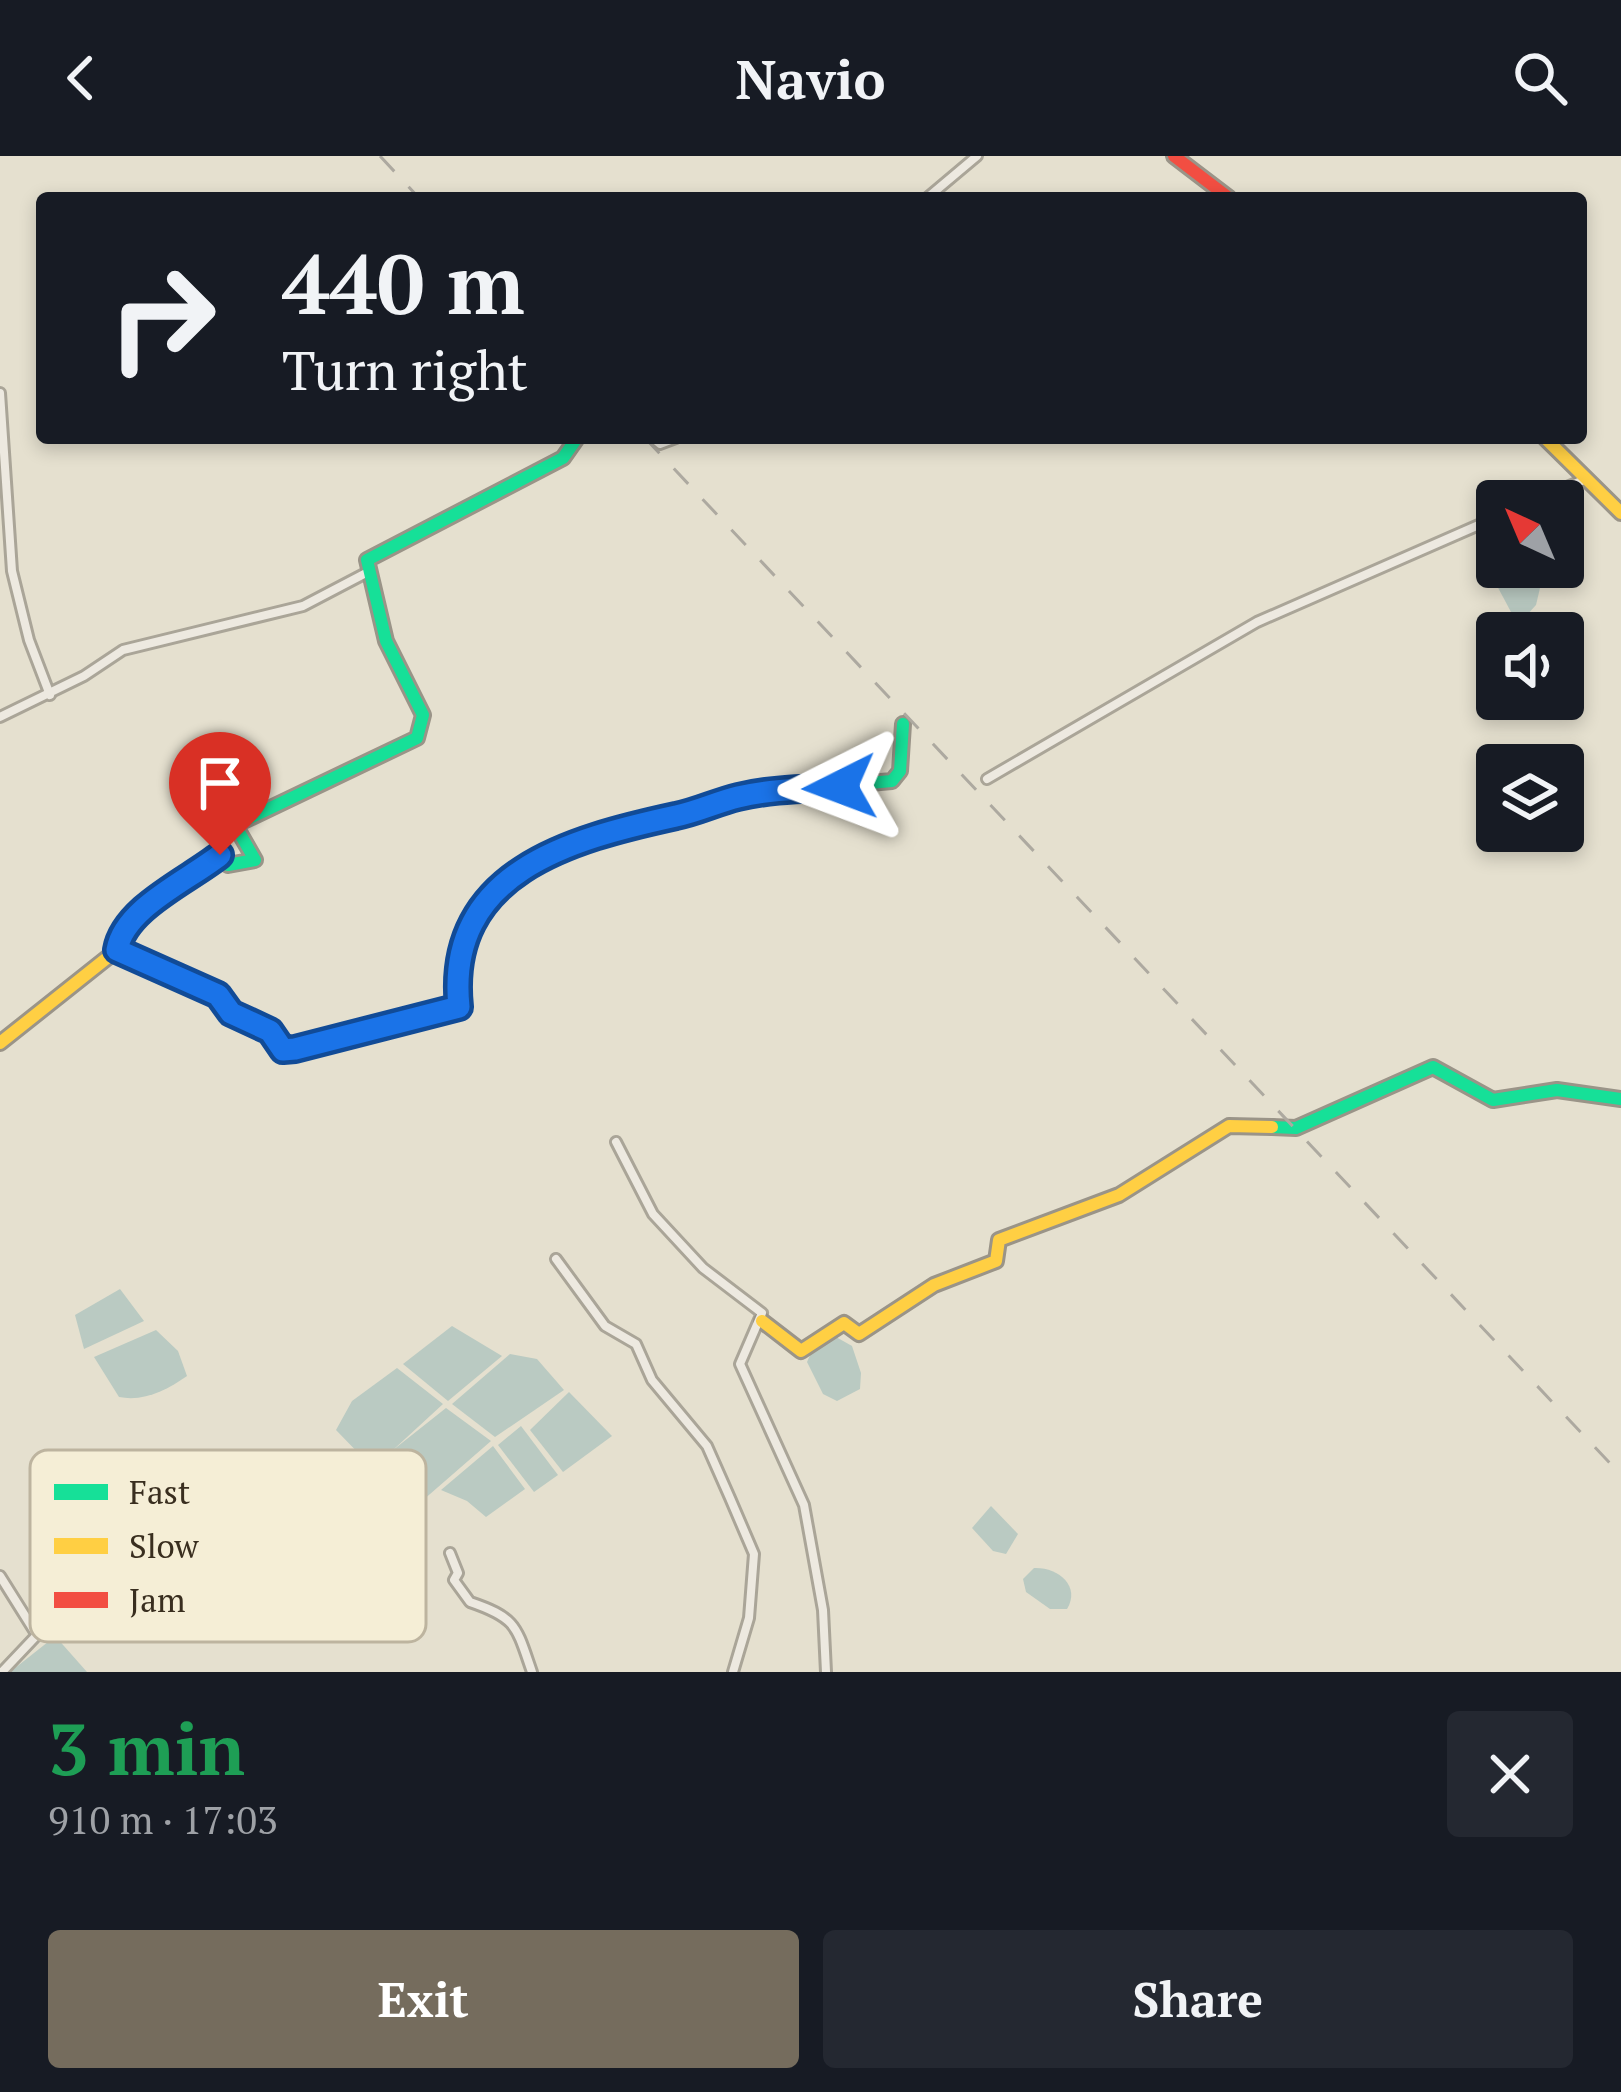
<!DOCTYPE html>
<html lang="en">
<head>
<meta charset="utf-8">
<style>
	body { margin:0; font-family:"PT Serif",serif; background:#242831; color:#f1f3f6; height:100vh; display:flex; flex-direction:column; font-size:45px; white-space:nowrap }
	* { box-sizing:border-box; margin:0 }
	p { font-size:39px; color:#9ea1a6 }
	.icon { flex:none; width:66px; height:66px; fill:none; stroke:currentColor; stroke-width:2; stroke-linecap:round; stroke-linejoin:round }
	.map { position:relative; height:1516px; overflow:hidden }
	.panel { display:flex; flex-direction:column; background:#171b24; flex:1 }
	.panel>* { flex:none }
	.hud { position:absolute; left:36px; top:36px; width:1551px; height:252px; border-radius:12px; box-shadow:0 6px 18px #0003; background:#171b24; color:#f1f3f6; overflow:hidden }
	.needle { width:78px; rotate:316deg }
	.controls { position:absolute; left:1476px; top:324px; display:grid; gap:24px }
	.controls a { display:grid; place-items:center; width:108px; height:108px; border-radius:12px; background:#171b24; box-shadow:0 6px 18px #0003; font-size:60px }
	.pin { position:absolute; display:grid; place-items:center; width:102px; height:102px; color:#fff; margin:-123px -51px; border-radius:50% 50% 50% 0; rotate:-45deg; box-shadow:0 0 12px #0007 }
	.pin .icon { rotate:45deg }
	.me { position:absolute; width:132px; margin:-66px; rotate:267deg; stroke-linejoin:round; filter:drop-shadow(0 0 9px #0008) }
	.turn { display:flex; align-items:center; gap:42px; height:252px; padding:0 48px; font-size:54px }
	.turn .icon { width:156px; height:156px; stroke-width:2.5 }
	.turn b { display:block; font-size:84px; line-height:102px }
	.round { display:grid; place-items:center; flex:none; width:126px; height:126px; border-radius:12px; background:#242831 }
	.head { display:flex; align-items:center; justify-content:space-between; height:204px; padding:0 48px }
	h1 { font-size:72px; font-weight:700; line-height:90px; color:#1e9e55 }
	.button { display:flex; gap:24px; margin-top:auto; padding:24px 48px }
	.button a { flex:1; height:138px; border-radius:12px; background:#756c5d; color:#fff; font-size:48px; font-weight:700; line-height:138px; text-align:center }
	.button a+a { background:#242831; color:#f1f3f6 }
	header { display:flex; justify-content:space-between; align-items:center; height:156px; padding:0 48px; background:#171b24; font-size:54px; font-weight:700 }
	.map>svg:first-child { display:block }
	.water { fill:#bacac2 }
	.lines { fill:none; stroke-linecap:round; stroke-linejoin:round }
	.street-casing { stroke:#aaa598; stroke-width:14 }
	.fast-casing { stroke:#9a9488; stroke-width:18 }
	.slow-casing { stroke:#9a9488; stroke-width:18 }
	.jam-casing { stroke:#9a9488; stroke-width:18 }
	.street { stroke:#ede9e0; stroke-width:8 }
	.fast { stroke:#16e098; stroke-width:12 }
	.slow { stroke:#ffcf43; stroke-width:12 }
	.jam { stroke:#f24e42; stroke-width:12 }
	.rail { stroke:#ada9a0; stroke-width:3; stroke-dasharray:21 21; stroke-linecap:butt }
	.route-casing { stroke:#114b97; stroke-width:30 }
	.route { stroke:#1a73e8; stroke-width:21 }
	.key { fill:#f5eed6; stroke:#bdb49f; stroke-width:3 }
	.key-label { font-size:33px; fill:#392e1f }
</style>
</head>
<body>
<header><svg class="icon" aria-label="back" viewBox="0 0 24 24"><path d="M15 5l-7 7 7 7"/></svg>Navio<svg class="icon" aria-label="search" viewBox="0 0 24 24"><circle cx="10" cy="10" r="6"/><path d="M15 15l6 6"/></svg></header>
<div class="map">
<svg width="1621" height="1516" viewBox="0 0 1621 1516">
	<rect width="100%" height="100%" fill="#e5e0cf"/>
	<g class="water">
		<path d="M1514,411L1531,415L1540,432L1536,449L1526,460L1511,456L1495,426Z"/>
		<path d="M120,1133L144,1165L84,1193L75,1159Z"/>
		<path d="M452,1170L502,1200L448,1245L403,1208Z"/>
		<path d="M156,1174L178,1195L187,1220C167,1234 144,1246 119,1241L94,1201Z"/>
		<path d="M836,1181L852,1190L861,1217L860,1233L837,1245L823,1238L807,1206L811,1197Z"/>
		<path d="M510,1198L537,1203L564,1234L495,1281L452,1248Z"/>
		<path d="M397,1212L443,1248L393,1294L446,1252L491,1285L422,1345L393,1333L372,1314L375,1308H369L336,1274L352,1245Z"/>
		<path d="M569,1236L612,1280L563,1316L530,1274Z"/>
		<path d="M521,1270L558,1319L534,1336L498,1289Z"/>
		<path d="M493,1290L525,1333L486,1361L467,1345L441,1334Z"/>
		<path d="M991,1350L1018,1378L1006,1398L993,1395L972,1372Z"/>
		<path d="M1034,1412C1058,1411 1081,1430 1067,1453H1050L1026,1436L1023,1423Z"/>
		<path d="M56,1481L87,1516H10L53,1482Z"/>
	</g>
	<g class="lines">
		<defs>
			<g id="street">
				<path d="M927,42L977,0"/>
				<path d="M0,237L12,415L29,484L50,539"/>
				<path d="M653,282L660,288L676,282"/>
				<path d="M1534,345L1586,323"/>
				<path d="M0,561L84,520L123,494L303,450L366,417"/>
				<path d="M987,623L1257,466L1497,361"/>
				<path d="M616,986L653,1058L703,1112L762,1157L740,1208L804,1349L823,1454L826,1516"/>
				<path d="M556,1103L605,1170L636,1188L652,1224L707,1290L730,1342L754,1398L749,1462L733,1516"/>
				<path d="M450,1397L458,1417L454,1424L470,1446C517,1462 516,1470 532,1516"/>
				<path d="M0,1420L37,1479L2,1516"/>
			</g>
			<g id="fast">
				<path d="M560,693L755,637L892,625L900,615L903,568"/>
				<path d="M117,794C133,747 182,727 220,699L228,709L255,704L235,669L417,582L423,559L386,485L367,404L563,302L577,282"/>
				<path d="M1272,971L1296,972L1433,911L1493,944L1557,934L1621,943"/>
			</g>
			<g id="slow">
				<path d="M1545,282L1621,357"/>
				<path d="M0,887L117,794L218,839L231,857L270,875L283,894L459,851C462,770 486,729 560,693"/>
				<path d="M762,1165L801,1195L844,1167L859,1178L934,1129L996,1105L999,1084L1119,1039L1229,970L1272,971"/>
			</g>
			<path id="jam" d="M1174,0L1229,42"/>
		</defs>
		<use href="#street" class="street-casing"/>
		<use href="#fast" class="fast-casing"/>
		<use href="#slow" class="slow-casing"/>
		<use href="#jam" class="jam-casing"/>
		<use href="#street" class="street"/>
		<use href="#fast" class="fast"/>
		<use href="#slow" class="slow"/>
		<use href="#jam" class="jam"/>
		<g class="rail">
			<path d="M380,0L419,42"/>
			<path d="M645,282L1621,1319"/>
		</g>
	</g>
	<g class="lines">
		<defs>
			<path id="route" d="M220,699C189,724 124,752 117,794L218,839L231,857L270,875L283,894L295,893L459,851C445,716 571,683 676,660C697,656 717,646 738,641C771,633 806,633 840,631"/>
		</defs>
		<use href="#route" class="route-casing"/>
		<use href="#route" class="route"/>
	</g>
	<rect x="30" y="1294" width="396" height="192" rx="18" class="key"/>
	<rect x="54" y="1328" width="54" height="16" fill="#16e098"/>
	<rect x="54" y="1382" width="54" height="16" fill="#ffcf43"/>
	<rect x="54" y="1436" width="54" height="16" fill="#f24e42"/>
	<g class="key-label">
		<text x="129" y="1348">Fast</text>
		<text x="129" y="1402">Slow</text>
		<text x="129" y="1456">Jam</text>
	</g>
</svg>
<div class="controls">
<a><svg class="needle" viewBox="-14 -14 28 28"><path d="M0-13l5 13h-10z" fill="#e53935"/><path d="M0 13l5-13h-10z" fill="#9ea1a6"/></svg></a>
<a><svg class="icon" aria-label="sound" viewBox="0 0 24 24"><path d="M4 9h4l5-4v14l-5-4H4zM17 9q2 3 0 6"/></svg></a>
<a><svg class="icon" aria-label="layers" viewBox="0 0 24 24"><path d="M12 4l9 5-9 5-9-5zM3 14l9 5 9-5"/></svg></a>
</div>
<div class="pin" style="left:220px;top:699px;background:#d93025"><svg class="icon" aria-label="arrive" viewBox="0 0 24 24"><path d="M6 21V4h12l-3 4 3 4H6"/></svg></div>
<svg class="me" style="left:840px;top:631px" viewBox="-20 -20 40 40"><path d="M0-17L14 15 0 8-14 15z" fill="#1a73e8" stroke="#fff" stroke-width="4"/></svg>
<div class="hud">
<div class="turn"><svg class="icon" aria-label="right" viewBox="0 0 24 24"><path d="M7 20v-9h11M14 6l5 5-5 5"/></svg><div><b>440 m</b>Turn right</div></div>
</div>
</div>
<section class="panel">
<div class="head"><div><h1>3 min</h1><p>910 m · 17:03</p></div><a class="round"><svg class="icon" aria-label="close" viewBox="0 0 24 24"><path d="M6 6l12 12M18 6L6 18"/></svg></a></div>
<div class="button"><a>Exit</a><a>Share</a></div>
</section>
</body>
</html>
